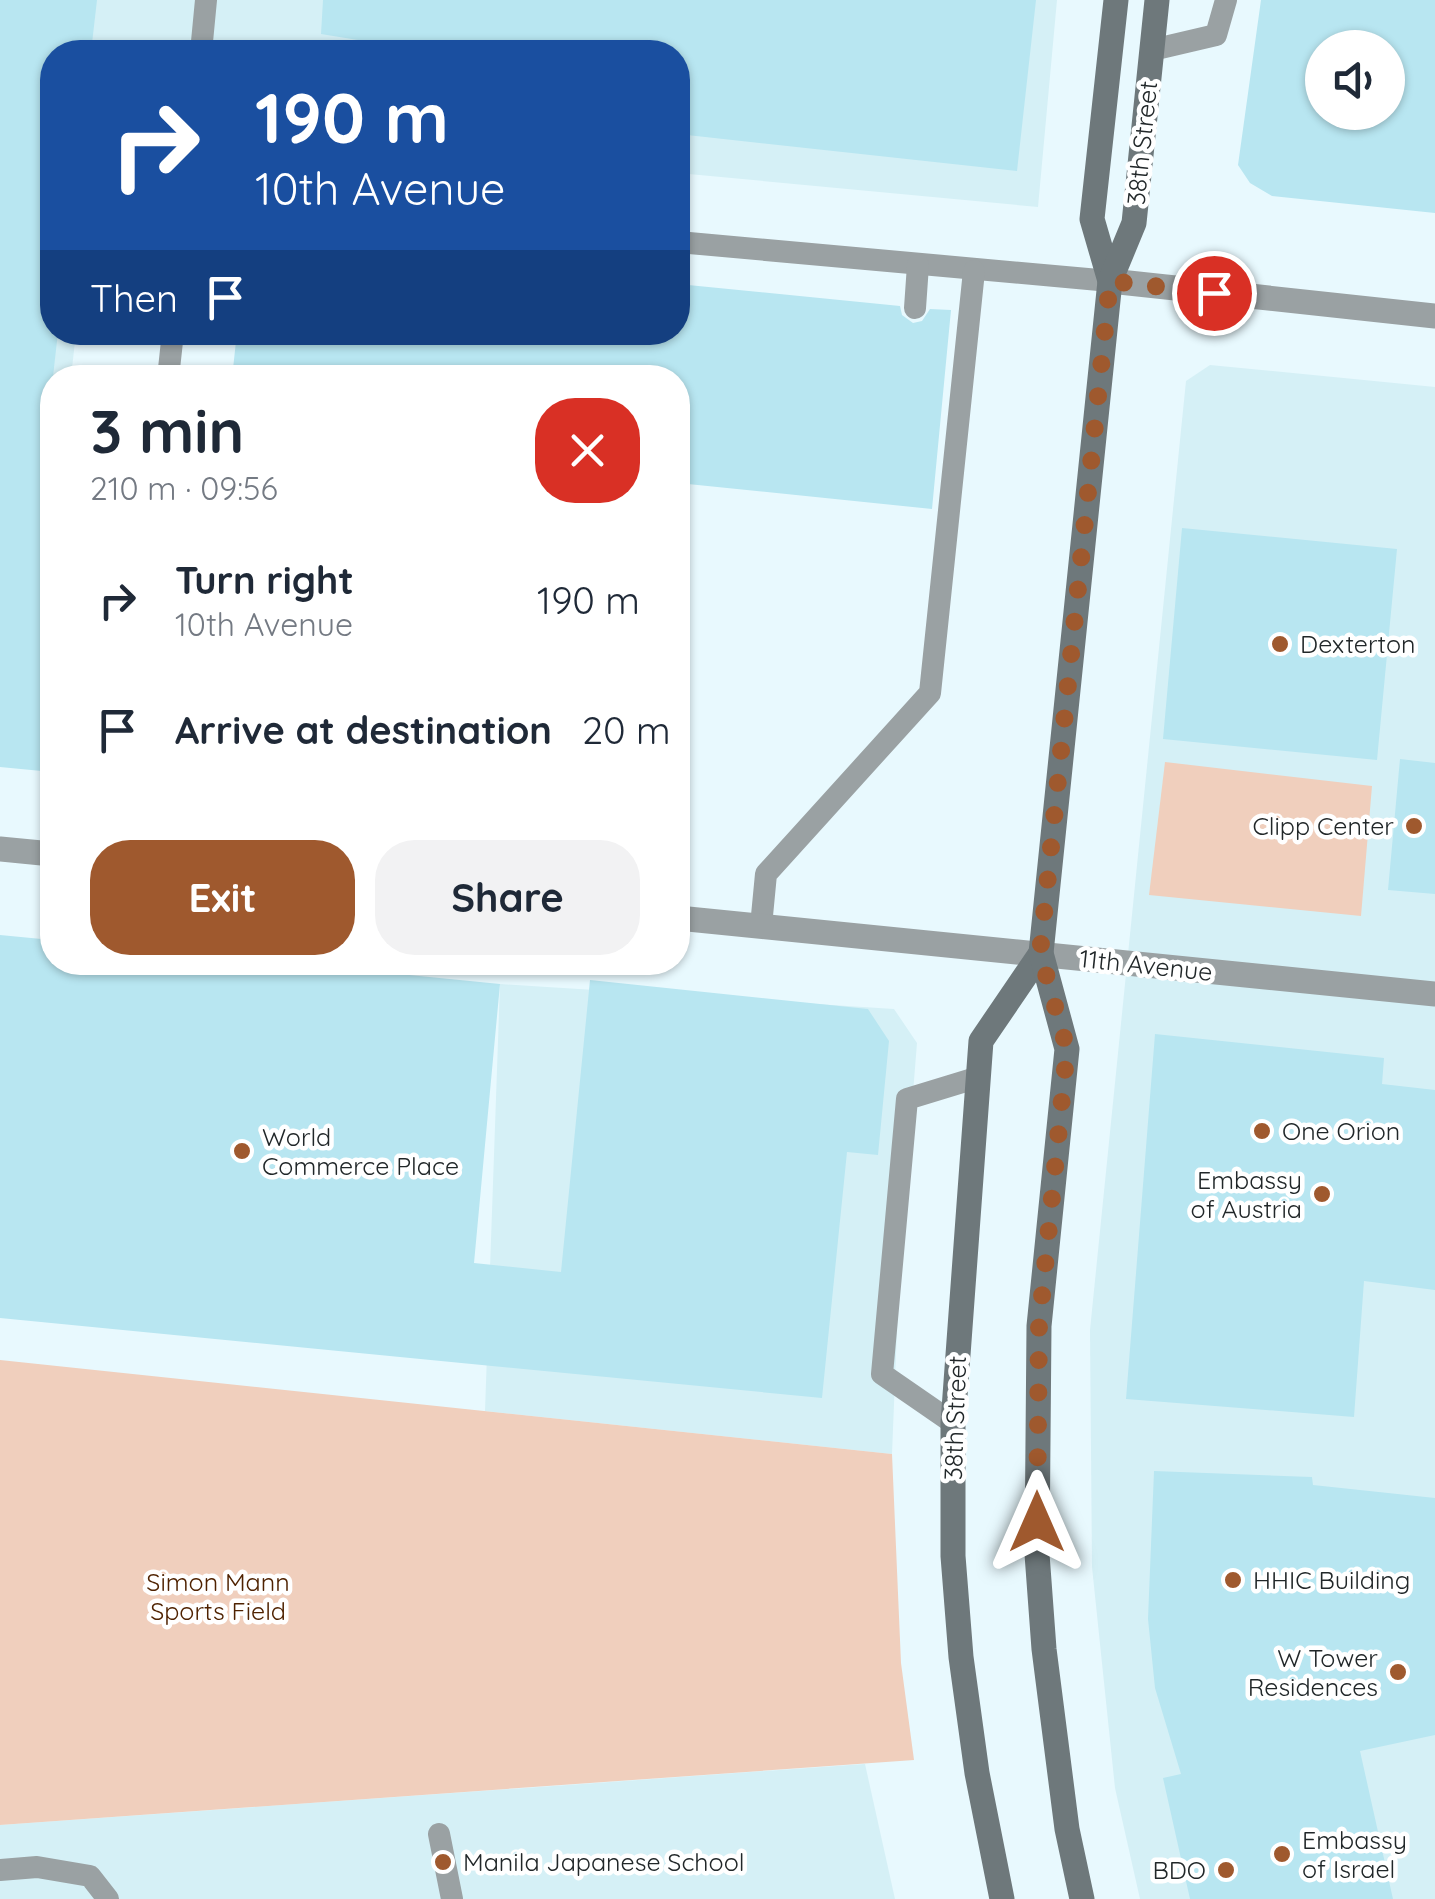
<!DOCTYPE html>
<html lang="en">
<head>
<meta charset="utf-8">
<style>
	body { margin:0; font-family:Quicksand,sans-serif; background:#f2f2f3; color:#1f2937; height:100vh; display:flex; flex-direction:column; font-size:38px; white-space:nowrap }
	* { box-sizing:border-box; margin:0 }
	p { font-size:32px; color:#747a83 }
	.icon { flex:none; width:55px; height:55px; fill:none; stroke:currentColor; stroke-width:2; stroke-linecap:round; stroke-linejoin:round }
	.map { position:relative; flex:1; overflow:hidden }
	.panel { position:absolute; left:40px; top:365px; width:650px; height:610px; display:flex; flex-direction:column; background:#fff; border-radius:40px; box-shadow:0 2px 8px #0004 }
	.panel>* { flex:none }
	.guide { position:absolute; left:40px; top:40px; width:650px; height:305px; border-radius:40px; box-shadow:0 2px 8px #0004; background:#1a4fa0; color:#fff; overflow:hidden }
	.fabs { position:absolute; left:1305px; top:30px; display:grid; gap:20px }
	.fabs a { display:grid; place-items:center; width:100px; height:100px; border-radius:50%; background:#fff; box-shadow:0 2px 8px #0004; font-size:50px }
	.pin { position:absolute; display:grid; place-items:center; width:85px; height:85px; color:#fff; margin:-42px; border:5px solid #fff; border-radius:50%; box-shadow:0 2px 10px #0007 }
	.me { position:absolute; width:110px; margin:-55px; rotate:0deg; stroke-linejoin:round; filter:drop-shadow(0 0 8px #0008) }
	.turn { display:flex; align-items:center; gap:35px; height:210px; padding:0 50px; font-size:45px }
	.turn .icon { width:130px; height:130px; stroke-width:2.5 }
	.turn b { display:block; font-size:70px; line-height:85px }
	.then { display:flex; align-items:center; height:95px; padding:0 50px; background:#0003; gap:20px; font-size:38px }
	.round { display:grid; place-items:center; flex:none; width:105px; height:105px; border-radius:40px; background:#f2f2f3 }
	.overview { display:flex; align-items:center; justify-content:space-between; height:170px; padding:0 50px }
	h1 { font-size:60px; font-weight:700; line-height:75px }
	.action { display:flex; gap:20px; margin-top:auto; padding:20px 50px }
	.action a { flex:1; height:115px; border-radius:40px; background:#9f592e; color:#fff; font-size:40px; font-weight:700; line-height:115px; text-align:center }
	.action a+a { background:#f2f2f3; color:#1f2937 }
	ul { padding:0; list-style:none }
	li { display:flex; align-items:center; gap:30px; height:130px; padding:0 50px }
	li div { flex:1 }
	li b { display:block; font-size:38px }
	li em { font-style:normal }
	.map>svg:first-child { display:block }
	.built { fill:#d5f0f6 }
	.green { fill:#f0cfbd }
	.building { fill:#b8e6f1; fill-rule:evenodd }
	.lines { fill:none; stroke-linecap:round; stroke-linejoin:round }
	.lane { stroke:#9aa1a3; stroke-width:22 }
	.street { stroke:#9aa1a3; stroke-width:25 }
	.secondary { stroke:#6e787b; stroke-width:25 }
	.route { stroke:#9f592e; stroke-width:18; stroke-dasharray:0 32.4 }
	.poi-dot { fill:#9f592e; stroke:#fff; stroke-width:4 }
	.labels { text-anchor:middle; stroke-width:9; stroke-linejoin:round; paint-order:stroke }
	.street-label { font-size:25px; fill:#212729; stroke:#fff }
	.poi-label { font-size:25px; fill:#212729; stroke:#fff; text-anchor:start }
	.park-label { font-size:25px; fill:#4f2201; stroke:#fff }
</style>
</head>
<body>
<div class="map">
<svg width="1435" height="1899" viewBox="0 0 1435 1899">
	<rect width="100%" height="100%" fill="#e8f9fe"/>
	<g class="built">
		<path d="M0,0H1057L1038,207L678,173V52H52V332L76,333L71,377L52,378V409L0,404Z"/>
		<path d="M1210,365L1435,387V1899H1140L1115,1788L1092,1567L1090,1330L1186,381Z"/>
		<path d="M500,984L894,1009L917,1043L900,1255L892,1454L485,1411Z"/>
		<path d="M865,1764L895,1899H0V1825Z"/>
	</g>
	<g class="green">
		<path d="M1165,762L1372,786L1361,916L1149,895Z"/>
		<path d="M0,1360L892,1454L901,1663L914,1760L0,1825Z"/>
	</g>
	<g class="building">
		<path d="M0,0H97L91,52H52V332H58L47,430H52V772L0,767Z"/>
		<path d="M323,0H1036L1017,171L678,134V52H370L364,41L321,34Z"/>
		<path d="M1261,0H1435V213L1272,196L1250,183L1238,165ZM1322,48H1388V112H1322Z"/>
		<path d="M678,284L900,306L902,315L913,323L922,321L930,309L951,310L932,509L678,483V378H232L237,332H678Z"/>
		<path d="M1182,528L1397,549L1377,760L1163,739Z"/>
		<path d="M1400,759L1435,763V894L1388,890Z"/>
		<path d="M0,935L52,940V962H278L500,984L474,1263L561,1272L590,980L868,1009L889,1041L878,1155L847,1152L822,1398L0,1318Z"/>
		<path d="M1155,1034L1384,1058L1382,1084L1435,1090V1290L1364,1281L1354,1417L1126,1399Z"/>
		<path d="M1154,1471L1312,1477L1313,1485L1435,1498V1735L1360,1751L1393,1899H1190L1163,1778L1181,1774L1155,1688L1148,1619Z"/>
	</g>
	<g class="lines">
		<g class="lane">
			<path d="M1152,50L1216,35L1226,0"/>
			<path d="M201,52L206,0"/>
			<path d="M678,242L1110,281"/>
			<path d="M915,308L918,265"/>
			<path d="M168,378L173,332"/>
			<path d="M761,926L766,874L930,693L974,271"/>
			<path d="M953,1423L882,1374L907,1099L979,1077"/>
			<path d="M439,1834L452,1899"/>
			<path d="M0,1870L37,1867L90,1876L108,1899"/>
		</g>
		<g class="street">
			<path d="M1110,281L1435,316"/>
			<path d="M0,849L52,854"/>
			<path d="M678,918L1435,994"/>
		</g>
		<g class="secondary">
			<path d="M1110,281L1092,219L1116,0"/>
			<path d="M1002,1899L977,1773L961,1657L953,1556V1423L981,1041L1041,953"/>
			<path d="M1082,1899L1067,1829L1044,1649L1037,1554L1039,1326L1067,1049L1041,953L1110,281L1134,223L1157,0"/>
		</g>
	</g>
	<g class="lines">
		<path class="route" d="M1037,1522L1039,1326L1067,1049L1040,953L1110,281L1214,293"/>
	</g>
	<g class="poi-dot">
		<circle cx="1280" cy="644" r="10"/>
		<circle cx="1414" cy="826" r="10"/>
		<circle cx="1262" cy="1131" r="10"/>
		<circle cx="242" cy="1151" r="10"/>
		<circle cx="1322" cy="1194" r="10"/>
		<circle cx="1233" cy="1580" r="10"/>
		<circle cx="1398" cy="1672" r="10"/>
		<circle cx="1282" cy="1854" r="10"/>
		<circle cx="443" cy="1862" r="10"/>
		<circle cx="1226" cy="1870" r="10"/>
	</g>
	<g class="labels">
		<g class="street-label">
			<text transform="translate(1142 143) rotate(-84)" y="9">38th Street</text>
			<text transform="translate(1146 965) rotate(6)" y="9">11th Avenue</text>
			<text transform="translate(955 1418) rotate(-88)" y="9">38th Street</text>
		</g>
		<g class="poi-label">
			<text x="1300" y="653">Dexterton</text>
			<text x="1394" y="835" text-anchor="end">Clipp Center</text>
			<text x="1282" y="1140">One Orion</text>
			<text x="262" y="1146">World<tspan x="262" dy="29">Commerce Place</tspan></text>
			<text x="1302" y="1189" text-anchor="end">Embassy<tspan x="1302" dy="29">of Austria</tspan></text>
			<text x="1253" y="1589">HHIC Building</text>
			<text x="1378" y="1667" text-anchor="end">W Tower<tspan x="1378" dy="29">Residences</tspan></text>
			<text x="1302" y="1849">Embassy<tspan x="1302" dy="29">of Israel</tspan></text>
			<text x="463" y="1871">Manila Japanese School</text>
			<text x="1206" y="1879" text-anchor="end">BDO</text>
		</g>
		<g class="park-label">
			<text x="218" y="1591">Simon Mann<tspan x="218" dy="29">Sports Field</tspan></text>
		</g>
	</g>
</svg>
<div class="fabs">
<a><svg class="icon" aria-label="sound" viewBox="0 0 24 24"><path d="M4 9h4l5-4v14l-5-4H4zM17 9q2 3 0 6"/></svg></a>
</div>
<div class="pin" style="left:1214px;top:293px;background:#d93025"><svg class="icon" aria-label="arrive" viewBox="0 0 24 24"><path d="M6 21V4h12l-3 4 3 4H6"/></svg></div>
<svg class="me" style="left:1037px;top:1522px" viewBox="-20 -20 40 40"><path d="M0-17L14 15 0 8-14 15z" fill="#9f592e" stroke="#fff" stroke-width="4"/></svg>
<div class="guide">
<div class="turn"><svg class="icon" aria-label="right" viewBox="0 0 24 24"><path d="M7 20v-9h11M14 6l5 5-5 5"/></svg><div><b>190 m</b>10th Avenue</div></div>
<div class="then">Then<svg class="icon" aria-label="arrive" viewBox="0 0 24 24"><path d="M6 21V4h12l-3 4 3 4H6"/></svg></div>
</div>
<section class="panel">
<div class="overview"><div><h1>3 min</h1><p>210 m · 09:56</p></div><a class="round" style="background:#d93025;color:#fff"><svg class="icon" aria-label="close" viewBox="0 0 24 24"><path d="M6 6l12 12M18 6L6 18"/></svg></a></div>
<ul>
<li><svg class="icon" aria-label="right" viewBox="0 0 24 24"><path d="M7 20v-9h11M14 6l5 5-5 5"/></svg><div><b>Turn right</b><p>10th Avenue</p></div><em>190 m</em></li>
<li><svg class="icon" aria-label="arrive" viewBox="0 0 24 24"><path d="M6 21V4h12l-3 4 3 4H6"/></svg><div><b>Arrive at destination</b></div><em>20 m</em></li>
</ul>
<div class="action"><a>Exit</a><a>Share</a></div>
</section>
</div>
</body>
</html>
